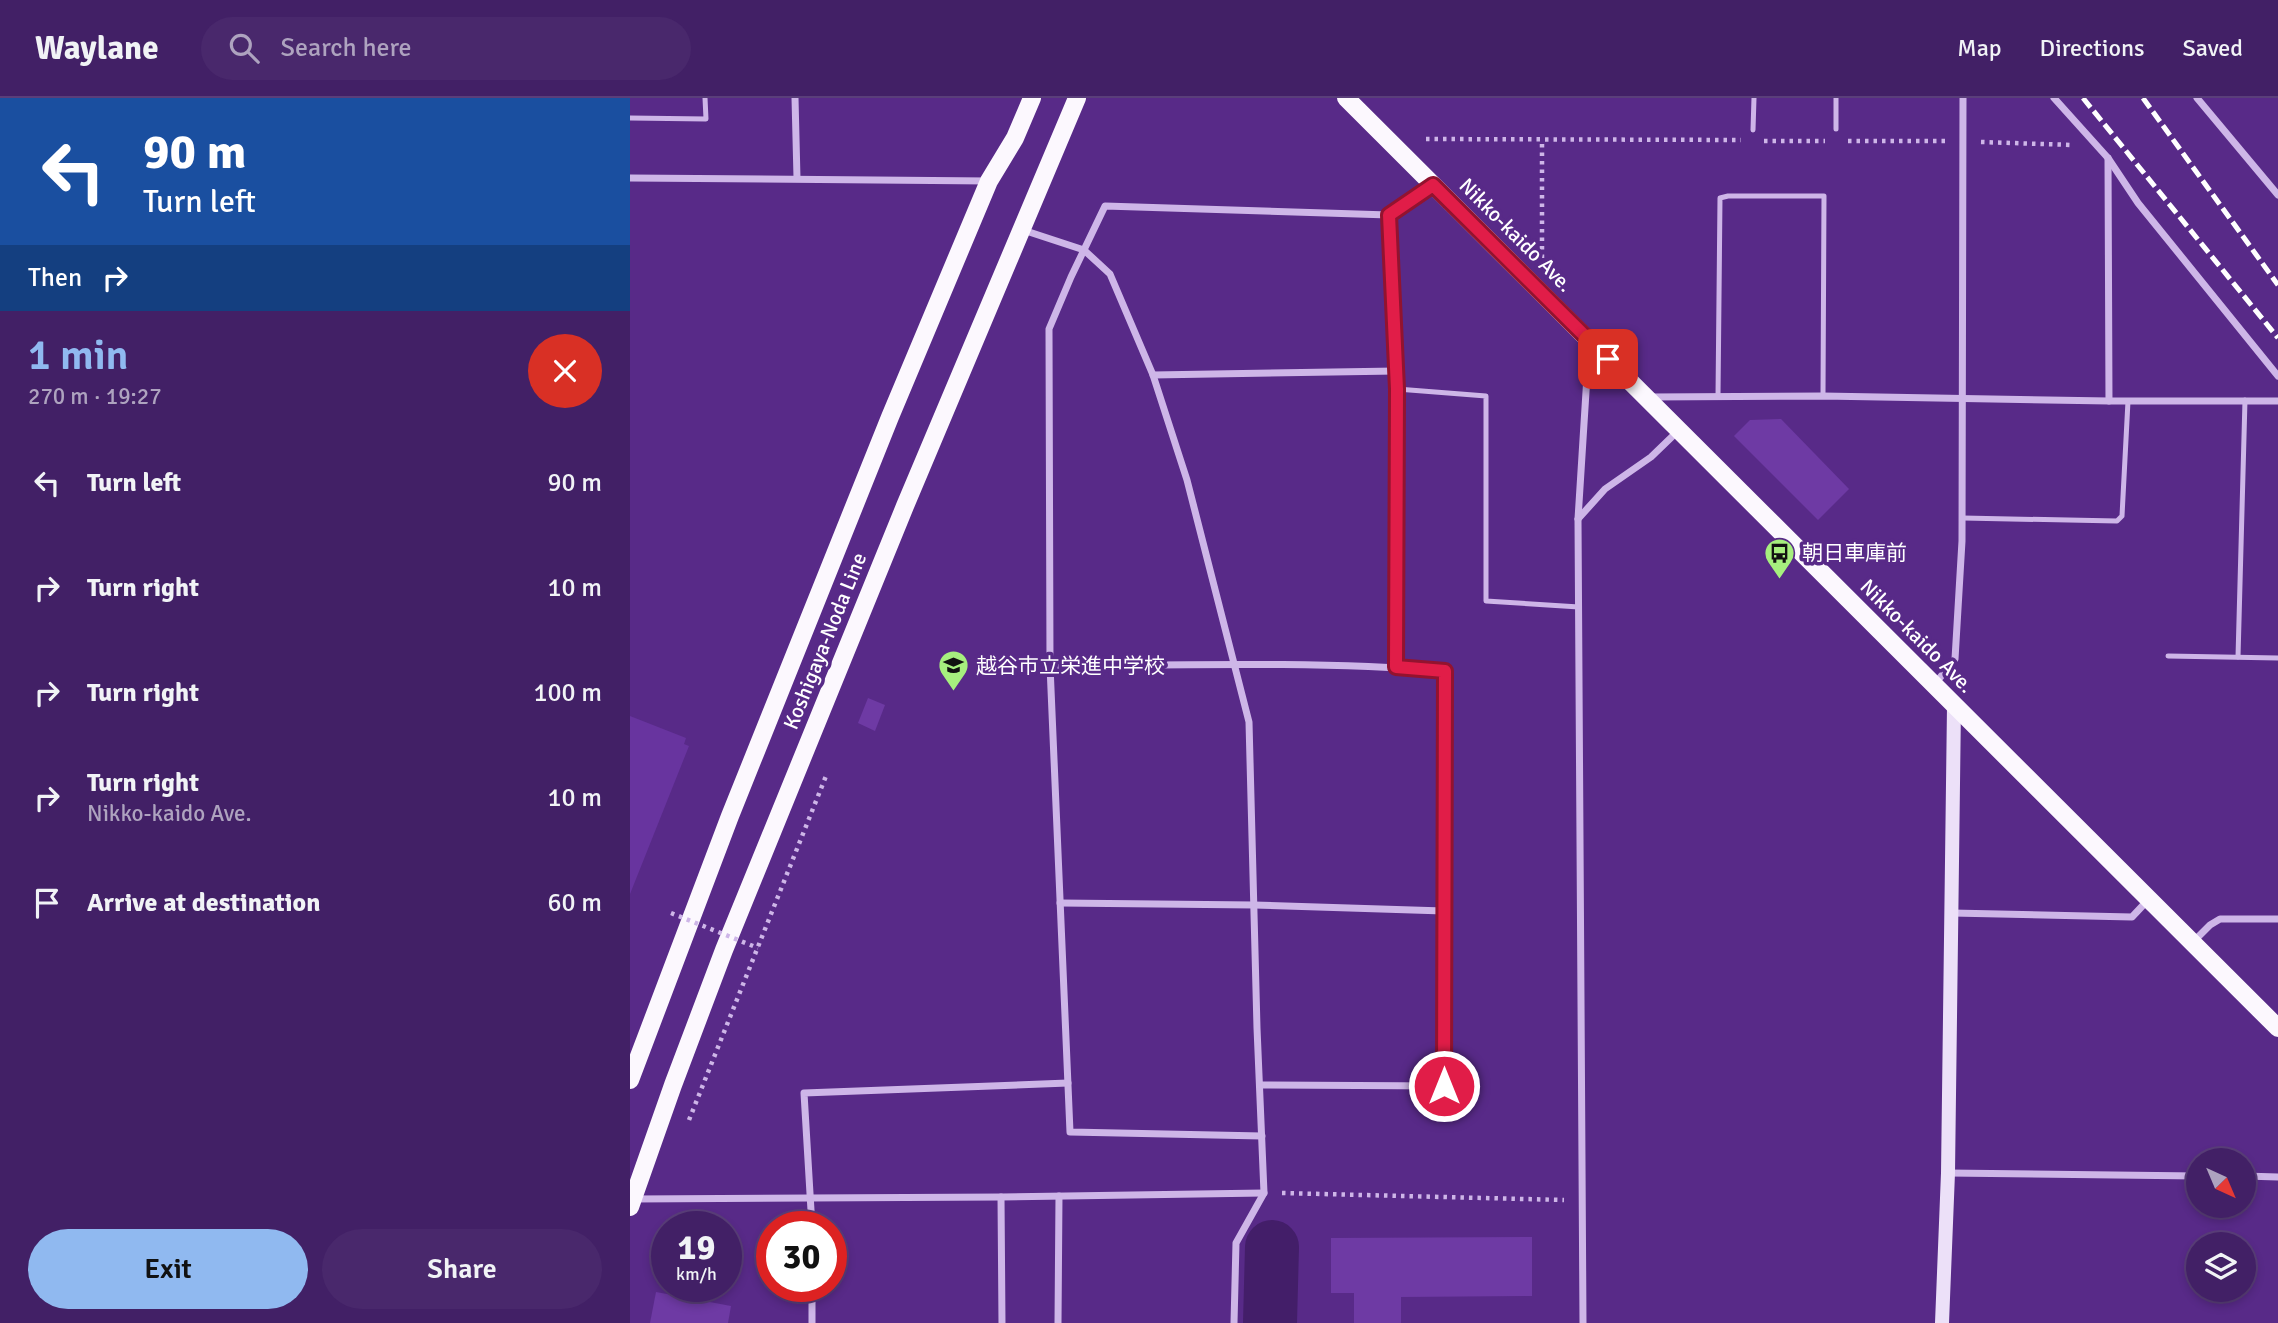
<!DOCTYPE html>
<html lang="en">
<head>
<meta charset="utf-8">
<style>
	body { margin:0; font-family:Signika,"Noto Sans JP",sans-serif; background:#49286c; color:#f1f3f6; height:100vh; display:flex; flex-direction:column; font-size:26px; white-space:nowrap }
	* { box-sizing:border-box; margin:0 }
	p { font-size:23px; color:#aea3bf }
	.icon { flex:none; width:38px; height:38px; fill:none; stroke:currentColor; stroke-width:2; stroke-linecap:round; stroke-linejoin:round }
	.map { position:relative; flex:1; overflow:hidden }
	.panel { display:flex; flex-direction:column; background:#422066; width:630px }
	.panel>* { flex:none }
	.guide { background:#1a4fa0; color:#fff; overflow:hidden }
	.needle { width:46px; rotate:136deg }
	.controls { position:absolute; left:1556px; top:1050px; display:grid; gap:14px }
	.controls a { display:grid; place-items:center; width:70px; height:70px; border-radius:50%; background:#422066; box-shadow:0 4px 10px #0003,0 0 0 2px #5a3e7a; font-size:35px }
	.speed { position:absolute; left:21px; top:1113px; display:flex; gap:14px; font-size:35px; font-weight:700; text-align:center }
	.speed>* { display:grid; place-content:center; width:91px; height:91px; border-radius:50%; background:#422066; box-shadow:0 4px 10px #0003,0 0 0 2px #5a3e7a; line-height:1 }
	.speed small { font-size:18px; font-weight:400 }
	.speed .limit { border:10px solid #d22; background:#fff; color:#111 }
	.pin { position:absolute; display:grid; place-items:center; width:60px; height:60px; color:#fff; margin:-30px; border-radius:14px; box-shadow:0 4px 10px #0006 }
	.me { position:absolute; width:77px; margin:-38px; rotate:0deg; stroke-linejoin:round; filter:drop-shadow(0 0 5px #0008) }
	.turn { display:flex; align-items:center; gap:24px; height:147px; padding:0 28px; font-size:32px }
	.turn .icon { width:91px; height:91px; stroke-width:2.5 }
	.turn b { display:block; font-size:49px; line-height:60px }
	.then { display:flex; align-items:center; height:66px; padding:0 28px; background:#0003; gap:14px; font-size:26px }
	.round { display:grid; place-items:center; flex:none; width:74px; height:74px; border-radius:37px; background:#49286c }
	.headline { display:flex; align-items:center; justify-content:space-between; height:119px; padding:0 28px }
	h1 { font-size:42px; font-weight:600; line-height:52px; color:#90b9f0 }
	.cta { display:flex; gap:14px; margin-top:auto; padding:14px 28px }
	.cta a { flex:1; height:80px; border-radius:42px; background:#90b9f0; color:#111; font-size:28px; font-weight:600; line-height:80px; text-align:center }
	.cta a+a { background:#49286c; color:#f1f3f6 }
	ul { padding:0; list-style:none }
	li { display:flex; align-items:center; gap:21px; height:105px; padding:0 28px }
	li div { flex:1 }
	li b { display:block; font-size:26px }
	li em { font-style:normal }
	header { display:flex; align-items:center; gap:42px; box-sizing:border-box; height:98px; padding:0 35px; background:#422066; border-bottom:2px solid #5a3e7a }
	header strong { font-size:33px }
	nav { display:flex; gap:38px; margin-inline-start:auto; font-size:24px }
	.search { width:490px; height:63px; background:#49286c; display:flex; align-items:center; gap:18px; box-sizing:border-box; padding:0 24px; border-radius:38px; color:#aea3bf; font-size:26px }
	main { display:flex; flex:1; min-height:0 }
	.map>svg:first-child { display:block }
	.green { fill:#68349f }
	.lines { fill:none; stroke-linecap:round; stroke-linejoin:round }
	.river { stroke:#431e69; stroke-width:54 }
	.building { fill:#6e3aa4 }
	.path { stroke:#ceb6e8; stroke-width:4.5; stroke-dasharray:3.5 5; stroke-linecap:butt }
	.lane { stroke:#ceb6e8; stroke-width:5 }
	.street { stroke:#ceb6e8; stroke-width:7 }
	.secondary { stroke:#ece0f8; stroke-width:14 }
	.primary { stroke:#fcf8fe; stroke-width:18 }
	.rail { stroke:#fff; stroke-width:5; stroke-dasharray:12 5; stroke-linecap:butt }
	.path-bridge { stroke:#ceb6e8; stroke-width:4.5; stroke-dasharray:3.5 5; stroke-linecap:butt }
	.route-casing { stroke:#92132f; stroke-width:18 }
	.route { stroke:#e11d48; stroke-width:12 }
	.labels { text-anchor:middle; stroke-width:7; stroke-linejoin:round; paint-order:stroke }
	.street-label { font-size:21px; fill:#fff; stroke:#582a88 }
	.poi-label { font-size:21px; fill:#fff; stroke:#582a88; text-anchor:start }
</style>
</head>
<body>
<header>
<strong>Waylane</strong>
<div class="search"><svg class="icon" aria-label="search" viewBox="0 0 24 24"><circle cx="10" cy="10" r="6"/><path d="M15 15l6 6"/></svg>Search here</div>
<nav><a>Map</a><a>Directions</a><a>Saved</a></nav>
</header>
<main>
<section class="panel">
<div class="guide">
<div class="turn"><svg class="icon" aria-label="left" viewBox="0 0 24 24"><path d="M17 20v-9H6M10 6l-5 5 5 5"/></svg><div><b>90 m</b>Turn left</div></div>
<div class="then">Then<svg class="icon" aria-label="right" viewBox="0 0 24 24"><path d="M7 20v-9h11M14 6l5 5-5 5"/></svg></div>
</div>
<div class="headline"><div><h1>1 min</h1><p>270 m · 19:27</p></div><a class="round" style="background:#d93025;color:#fff"><svg class="icon" aria-label="close" viewBox="0 0 24 24"><path d="M6 6l12 12M18 6L6 18"/></svg></a></div>
<ul>
<li><svg class="icon" aria-label="left" viewBox="0 0 24 24"><path d="M17 20v-9H6M10 6l-5 5 5 5"/></svg><div><b>Turn left</b></div><em>90 m</em></li>
<li><svg class="icon" aria-label="right" viewBox="0 0 24 24"><path d="M7 20v-9h11M14 6l5 5-5 5"/></svg><div><b>Turn right</b></div><em>10 m</em></li>
<li><svg class="icon" aria-label="right" viewBox="0 0 24 24"><path d="M7 20v-9h11M14 6l5 5-5 5"/></svg><div><b>Turn right</b></div><em>100 m</em></li>
<li><svg class="icon" aria-label="right" viewBox="0 0 24 24"><path d="M7 20v-9h11M14 6l5 5-5 5"/></svg><div><b>Turn right</b><p>Nikko-kaido Ave.</p></div><em>10 m</em></li>
<li><svg class="icon" aria-label="arrive" viewBox="0 0 24 24"><path d="M6 21V4h12l-3 4 3 4H6"/></svg><div><b>Arrive at destination</b></div><em>60 m</em></li>
</ul>
<div class="cta"><a>Exit</a><a>Share</a></div>
</section>
<div class="map">
<svg width="1648" height="1225" viewBox="0 0 1648 1225">
	<rect width="100%" height="100%" fill="#582a88"/>
	<path class="green" d="M0,618L56,640L54,646L59,648L0,796Z"/>
	<g class="lines">
		<path class="river" d="M640,1225L642,1149"/>
	</g>
	<g class="building">
		<path d="M1151,321L1219,391L1188,422L1104,338L1120,322Z"/>
		<path d="M238,600L255,607L245,633L228,625Z"/>
		<path d="M902,1139V1198L771,1199V1225H724V1195H701V1140Z"/>
		<path d="M26,1194L101,1208L98,1225H20Z"/>
	</g>
	<g class="lines">
		<g class="path">
			<path d="M796,41L1111,42"/>
			<path d="M1134,43H1195"/>
			<path d="M1218,43H1318"/>
			<path d="M1351,44L1443,47"/>
			<path d="M912,160V42"/>
			<path d="M59,1022L196,678"/>
			<path d="M652,1095L934,1102"/>
		</g>
		<g class="lane">
			<path d="M0,20L76,21L75,0"/>
			<path d="M1206,31V0"/>
			<path d="M1123,32L1124,0"/>
			<path d="M767,291L856,298V503L949,509"/>
			<path d="M1088,298L1090,100L1098,98H1194L1193,298"/>
			<path d="M1333,420L1487,423L1492,418L1498,303"/>
			<path d="M1538,558L1648,560"/>
			<path d="M1608,559L1615,302"/>
		</g>
		<g class="street">
			<path d="M165,0L167,80"/>
			<path d="M1424,0L1478,60L1508,105L1648,278"/>
			<path d="M1567,0L1648,97"/>
			<path d="M1478,60L1479,303"/>
			<path d="M0,80L359,83"/>
			<path d="M759,117L767,291L766,569"/>
			<path d="M393,132L454,152L480,176L523,277L557,382L619,624L627,930L634,1095L606,1145L604,1225"/>
			<path d="M523,277L766,273"/>
			<path d="M1020,299L1193,298L1479,303H1648"/>
			<path d="M948,421L975,391L1021,359L1049,332"/>
			<path d="M420,568C552,567 684,563 815,573L814,988L630,987"/>
			<path d="M1304,587L1325,561L1332,443L1333,0"/>
			<path d="M430,805L624,807L814,813"/>
			<path d="M1322,815L1502,819L1518,802"/>
			<path d="M1563,844L1580,827L1590,821H1648"/>
			<path d="M632,1038L440,1034L420,568L419,231L441,179L475,108L759,117L801,88"/>
			<path d="M1318,1075L1568,1078"/>
			<path d="M1614,1078L1648,1079"/>
			<path d="M371,1099L372,1225"/>
			<path d="M4,1101L371,1099L634,1095"/>
			<path d="M182,1129L174,995L438,985"/>
			<path d="M182,1188V1225"/>
			<path d="M428,1225L429,1098"/>
			<path d="M953,1225L948,421L959,246"/>
		</g>
		<path class="secondary" d="M1312,1225L1318,1075L1324,608"/>
		<g class="primary">
			<path d="M716,0L1648,930"/>
			<path d="M0,982L100,718L260,319L359,83L385,40L402,0"/>
			<path d="M0,1109L43,987L94,852L275,408L447,0"/>
		</g>
		<g class="rail">
			<path d="M1453,0L1648,240"/>
			<path d="M1513,0L1648,187"/>
		</g>
		<path class="path-bridge" d="M41,815L128,850"/>
	</g>
	<g class="lines">
		<defs>
			<path id="route" d="M814,988L815,573L766,569L767,291L759,117L803,87L978,261"/>
		</defs>
		<use href="#route" class="route-casing"/>
		<use href="#route" class="route"/>
	</g>
	<defs>
		<symbol id="bus-pin" viewBox="-11 -11 22 30"><path d="M0 17L-7.5 6A9.5 9.5 0 1 1 7.5 6Z" fill="#a6ef7e" stroke="#582a88"/><path d="M-5-6H5V4H4V6H2V4H-2V6H-4V4H-5ZM-3.5-4V0h7V-4ZM-3.5 1.2v1.5H-2V1.2ZM2 1.2v1.5H3.5V1.2Z" fill="#111"/></symbol>
		<symbol id="school-pin" viewBox="-11 -11 22 30"><path d="M0 17L-7.5 6A9.5 9.5 0 1 1 7.5 6Z" fill="#a6ef7e" stroke="#582a88"/><path d="M0-5L7-2L0 1L-7-2ZM-4 1L0 2.5L4 1V4Q0 6-4 4Z" fill="#111"/></symbol>
	</defs>
	<g fill-rule="evenodd">
		<use href="#bus-pin" x="1132" y="438" width="35" height="47"/>
		<use href="#school-pin" x="306" y="550" width="35" height="47"/>
	</g>
	<g class="labels">
		<g class="street-label">
			<text transform="translate(886 137) rotate(45)" y="7">Nikko-kaido Ave.</text>
			<text transform="translate(1287 538) rotate(45)" y="7">Nikko-kaido Ave.</text>
			<text transform="translate(195 543) rotate(-68)" y="7">Koshigaya-Noda Line</text>
		</g>
		<g class="poi-label">
			<text x="1172" y="462">朝日車庫前</text>
			<text x="346" y="575">越谷市立栄進中学校</text>
		</g>
	</g>
</svg>
<div class="controls">
<a><svg class="needle" viewBox="-14 -14 28 28"><path d="M0-13l5 13h-10z" fill="#e53935"/><path d="M0 13l5-13h-10z" fill="#aea3bf"/></svg></a>
<a><svg class="icon" aria-label="layers" viewBox="0 0 24 24"><path d="M12 4l9 5-9 5-9-5zM3 14l9 5 9-5"/></svg></a>
</div>
<div class="speed"><div>19<small>km/h</small></div><div class="limit">30</div></div>
<div class="pin" style="left:978px;top:261px;background:#d93025"><svg class="icon" aria-label="arrive" viewBox="0 0 24 24"><path d="M6 21V4h12l-3 4 3 4H6"/></svg></div>
<svg class="me" style="left:814px;top:988px" viewBox="-20 -20 40 40"><circle r="17" fill="#e11d48" stroke="#fff" stroke-width="3"/><path d="M0-11L8 9 0 5-8 9z" fill="#fff"/></svg>
</div>
</main>
</body>
</html>
